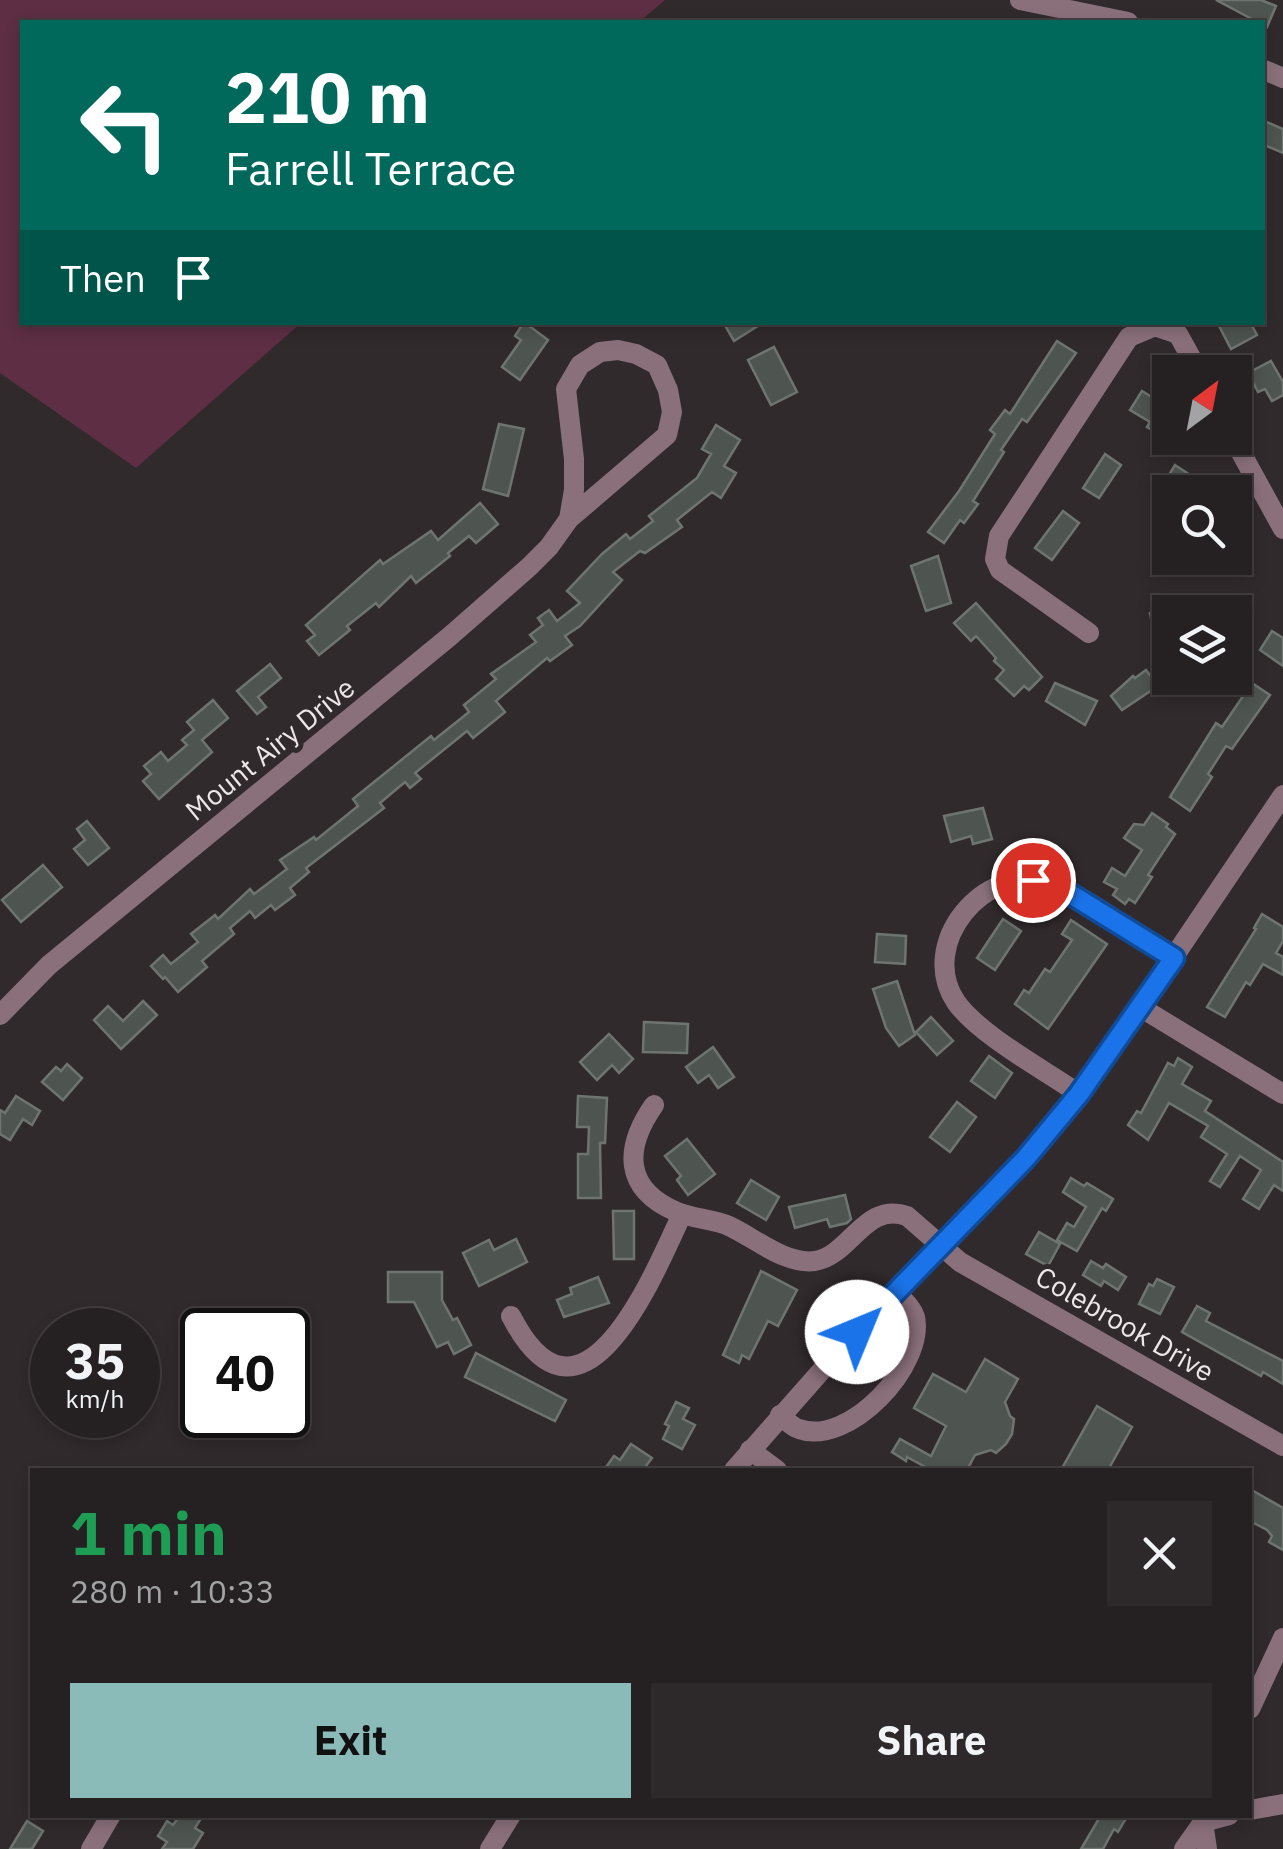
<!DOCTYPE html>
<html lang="en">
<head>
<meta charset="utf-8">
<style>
	body { margin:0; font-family:"IBM Plex Sans",sans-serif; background:#2d282a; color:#f1f3f6; height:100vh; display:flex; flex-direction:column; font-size:38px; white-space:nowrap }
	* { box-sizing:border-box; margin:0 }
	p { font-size:32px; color:#a3a3a5 }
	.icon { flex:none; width:55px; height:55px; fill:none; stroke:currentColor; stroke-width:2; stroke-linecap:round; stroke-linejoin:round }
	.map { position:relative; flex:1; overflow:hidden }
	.side { position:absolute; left:30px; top:1468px; width:1222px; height:350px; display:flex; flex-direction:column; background:#252022; border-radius:0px; box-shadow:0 5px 15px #0003,0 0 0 2px #423e40 }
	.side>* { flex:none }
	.banner { position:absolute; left:20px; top:20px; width:1245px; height:305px; border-radius:0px; box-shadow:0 5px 15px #0003,0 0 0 2px #423e40; background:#00695c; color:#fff; overflow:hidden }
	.needle { width:65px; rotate:32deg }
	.fabs { position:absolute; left:1152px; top:355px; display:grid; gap:20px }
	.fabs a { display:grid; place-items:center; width:100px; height:100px; border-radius:0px; background:#252022; box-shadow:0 5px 15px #0003,0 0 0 2px #423e40; font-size:50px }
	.speed { position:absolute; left:30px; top:1308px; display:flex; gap:20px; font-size:50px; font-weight:700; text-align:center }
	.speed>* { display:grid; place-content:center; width:130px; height:130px; border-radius:50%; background:#252022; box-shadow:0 5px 15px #0003,0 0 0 2px #423e40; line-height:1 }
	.speed small { font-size:25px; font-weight:400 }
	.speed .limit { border:5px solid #111; border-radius:15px; background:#fff; color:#111 }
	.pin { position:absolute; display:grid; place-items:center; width:85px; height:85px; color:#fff; margin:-42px; border:5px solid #fff; border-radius:50%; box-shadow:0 2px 10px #0007 }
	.me { position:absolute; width:110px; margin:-55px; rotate:45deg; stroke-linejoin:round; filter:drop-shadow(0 0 8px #0008) }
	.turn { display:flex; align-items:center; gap:35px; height:210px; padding:0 40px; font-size:45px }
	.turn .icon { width:130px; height:130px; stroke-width:2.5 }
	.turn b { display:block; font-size:70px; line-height:85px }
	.then { display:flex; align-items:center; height:95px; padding:0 40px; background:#0003; gap:20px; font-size:38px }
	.round { display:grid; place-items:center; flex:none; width:105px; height:105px; border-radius:0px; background:#2d282a }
	.head { display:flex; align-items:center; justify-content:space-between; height:170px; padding:0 40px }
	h1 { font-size:60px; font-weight:800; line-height:75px; color:#1e9e55 }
	.action { display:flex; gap:20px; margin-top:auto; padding:20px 40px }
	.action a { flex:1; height:115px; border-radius:0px; background:#8bbbb9; color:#111; font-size:40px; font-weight:800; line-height:115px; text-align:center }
	.action a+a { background:#2d282a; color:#f1f3f6 }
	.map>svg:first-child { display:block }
	.green { fill:#5d2e44 }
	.building { fill:#4e5550; stroke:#6e7570; stroke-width:2.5 }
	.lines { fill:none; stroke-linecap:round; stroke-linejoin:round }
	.minor { stroke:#8a707b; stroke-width:20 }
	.route-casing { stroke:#114b97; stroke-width:25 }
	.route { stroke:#1a73e8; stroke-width:18 }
	.labels { text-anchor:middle; stroke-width:10; stroke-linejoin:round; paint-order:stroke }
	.street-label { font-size:28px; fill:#ece7e9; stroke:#312a2d }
</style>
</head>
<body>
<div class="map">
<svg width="1283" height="1849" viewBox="0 0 1283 1849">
	<rect width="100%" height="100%" fill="#312a2d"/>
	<path class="green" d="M0,0H665L639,22H22V322L301,323L136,468L0,373Z"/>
	<g class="building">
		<path d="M1216,0H1261L1276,6L1267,27Z"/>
		<path d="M1262,120L1283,129V153L1262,144Z"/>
		<path d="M524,322L548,340L520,380L502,367L521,340L515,336Z"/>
		<path d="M723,322H764L734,341Z"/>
		<path d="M1217,322H1250L1257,335L1231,349Z"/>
		<path d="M1057,341L1076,353L1027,422L1022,419L1001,450L1004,452L973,501L978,504L964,523L960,520L944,543L928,532L959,491L995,434L990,430L1005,410L1010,414Z"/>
		<path d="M774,347L797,392L771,405L748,360Z"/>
		<path d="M1271,361L1283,382V395L1272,401L1265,389L1258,392L1248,373Z"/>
		<path d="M1142,391L1170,408V431L1164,427L1159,434L1147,427L1150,422L1130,410Z"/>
		<path d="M499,424L524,429L508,496L483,489Z"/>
		<path d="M716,425L740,440L724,466L736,473L721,498L712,492L677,520L682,527L645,553L640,551L613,572L622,580L580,626L565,636L572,645L550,661L547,658L496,701L505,712L473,738L467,731L415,773L421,779L410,788L405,782L380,803L384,808L306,868L309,872L290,888L295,895L275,910L271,905L255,918L250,911L230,928L234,934L202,961L207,967L178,992L165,977L163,979L151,966L163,955L171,964L198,942L191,934L215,915L218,919L250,889L254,894L287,869L280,860L314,837L316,840L358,806L353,799L431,736L434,740L469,712L464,705L496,679L491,674L536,642L530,635L543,625L538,618L549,610L557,621L580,603L567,591L602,554L626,534L630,539L653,521L649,516L697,478L711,454L702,449Z"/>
		<path d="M1105,454L1121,465L1099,498L1083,488Z"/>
		<path d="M1175,465L1216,492H1179L1164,483Z"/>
		<path d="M480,503L498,524L476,543L469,536L448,553L450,556L416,583L411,576L379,607L376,603L347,626L350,630L319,655L307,641L315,635L306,625L380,560L383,564L431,531L438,540Z"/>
		<path d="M1063,511L1079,523L1052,560L1035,548Z"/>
		<path d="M938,556L951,603L926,611L911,566Z"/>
		<path d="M976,603L1042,677L1029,690L1024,686L1014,696L996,679L1004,670L994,661L996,658L976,636L971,641L954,623Z"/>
		<path d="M1170,609V649L1157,651L1150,613Z"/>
		<path d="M1272,631L1283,638V666L1260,650Z"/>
		<path d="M270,664L281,678L258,697L266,707L257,714L237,691Z"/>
		<path d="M1146,670L1158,686L1122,710L1111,696L1133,676L1135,678Z"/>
		<path d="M1055,683L1097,701L1085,725L1046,701Z"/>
		<path d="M1252,683L1270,695L1232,749L1226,746L1208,774L1212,777L1190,811L1170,797L1216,723L1222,727Z"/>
		<path d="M213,700L228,718L202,740L212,752L159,799L143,781L151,774L144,766L161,752L168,761L187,745L182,740L194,730L187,722Z"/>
		<path d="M983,808L992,839L973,844L971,836L951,842L944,816Z"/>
		<path d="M1152,813L1168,824L1166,827L1175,834L1148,875L1152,877L1135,903L1129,899L1125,904L1113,895L1117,889L1104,882L1112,868L1125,876L1142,850L1124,838L1134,824L1144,825Z"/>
		<path d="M87,821L109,848L88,865L74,849L85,840L77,829Z"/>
		<path d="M43,865L62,887L21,922L2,900Z"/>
		<path d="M1262,914L1283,927V941L1276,953L1283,957V975L1263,964L1250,985L1246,982L1225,1017L1207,1007L1256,929L1254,928Z"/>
		<path d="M1003,919L1021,931L995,970L977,958Z"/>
		<path d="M1071,920L1107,944L1048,1029L1015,1004L1024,990L1029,993L1045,969L1050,972L1072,940L1062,934Z"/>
		<path d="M877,934L906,936L905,964L875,962Z"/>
		<path d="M897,981L915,1035L899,1046L886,1028L873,989Z"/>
		<path d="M143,1001L157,1015L121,1049L94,1020L108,1006L123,1021Z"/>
		<path d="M931,1017L953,1041L937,1055L916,1032Z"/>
		<path d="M644,1022L688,1024L687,1053L643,1052Z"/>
		<path d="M609,1034L633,1059L619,1073L612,1065L597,1080L580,1062Z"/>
		<path d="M713,1047L734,1077L718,1088L709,1075L698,1083L686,1067Z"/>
		<path d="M989,1056L1012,1073L995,1098L971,1081Z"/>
		<path d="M1178,1058L1192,1067L1182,1084L1211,1101L1205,1111L1283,1162V1191L1274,1185L1259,1209L1243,1199L1261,1170L1240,1156L1220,1187L1210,1181L1227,1154L1201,1137L1208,1126L1169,1103L1148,1140L1128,1125L1137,1111L1141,1113L1168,1063L1174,1066Z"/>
		<path d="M67,1064L82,1078L63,1100L42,1082L56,1067L61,1071Z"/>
		<path d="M16,1096L40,1111L32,1125L23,1119L10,1140L0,1134V1110L5,1113Z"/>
		<path d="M578,1096L607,1098L605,1143H600L601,1198H578V1154H588L589,1127H577Z"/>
		<path d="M957,1102L976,1117L950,1152L930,1137Z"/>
		<path d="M687,1139L715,1174L688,1195L677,1180L681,1176L665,1156Z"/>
		<path d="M1071,1178L1084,1186L1087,1183L1113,1199L1106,1211L1102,1208L1077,1251L1057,1240L1067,1223L1074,1227L1086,1207L1063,1192Z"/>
		<path d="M751,1180L779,1197L766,1220L737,1203Z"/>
		<path d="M845,1195L851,1219L847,1223L830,1227L827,1219L795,1228L789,1207Z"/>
		<path d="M613,1211H634V1259H614Z"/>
		<path d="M1039,1232L1060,1244L1048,1266L1026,1254Z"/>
		<path d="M516,1239L527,1262L479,1286L463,1253L489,1240L494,1250Z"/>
		<path d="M1091,1261L1103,1268L1106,1264L1126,1277L1118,1290L1104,1281L1101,1286L1083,1275Z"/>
		<path d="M761,1271L797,1290L778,1326L768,1321L749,1359L742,1355L739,1363L723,1355Z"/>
		<path d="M388,1272H442V1300L453,1320L457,1318L471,1345L454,1354L448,1342L437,1347L414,1302H388Z"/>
		<path d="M598,1277L609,1303L564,1317L557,1300L572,1294L570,1288Z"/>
		<path d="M1157,1279L1174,1287L1160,1314L1139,1304L1149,1284L1153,1286Z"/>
		<path d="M1197,1306L1210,1313L1206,1321L1283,1361V1384L1263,1372L1261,1376L1182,1332Z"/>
		<path d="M476,1353L566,1400L555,1421L465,1377Z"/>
		<path d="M985,1359L1018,1379L1005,1402L1010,1416L1014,1419L1012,1434L1006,1444L996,1453L991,1450L975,1455L967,1470H931L907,1457L906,1461L892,1452L900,1439L931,1456L946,1426L914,1408L933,1374L966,1392Z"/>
		<path d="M676,1402L689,1408L683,1419L695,1425L682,1449L663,1439L669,1426L665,1424Z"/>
		<path d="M1097,1406L1132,1427L1108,1470H1061Z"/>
		<path d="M631,1444L652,1458L643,1470H604L614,1456L620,1460Z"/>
		<path d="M1250,1489L1283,1508V1550L1269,1542L1272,1536L1267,1530L1250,1521Z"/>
		<path d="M180,1815H203L195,1828L203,1833L193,1849H162L167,1842L158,1836L167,1821L173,1825Z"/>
		<path d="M1101,1815H1128L1118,1832L1114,1829L1103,1849H1081Z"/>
		<path d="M27,1821L43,1831L32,1849H10Z"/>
	</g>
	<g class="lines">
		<g class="minor">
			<path d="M1020,0L1128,22"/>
			<path d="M1262,69L1283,78"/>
			<path d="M1233,438L1283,529"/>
			<path d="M1089,633L1000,570L995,559L999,536L1129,337L1155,326L1178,334L1199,372"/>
			<path d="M1140,1007L1283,1094"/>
			<path d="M0,1015L49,965L449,637L529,567L549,547L569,519L667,435L672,412L668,390L657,365L636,354L618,350L600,352L580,365L566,389L574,459V490L569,519"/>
			<path d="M1079,1094C1046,1071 978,1034 956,1002C917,944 984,863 1048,883C1086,895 1138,936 1173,958"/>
			<path d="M654,1105C624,1148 623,1189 677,1212C694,1219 713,1219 729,1226C755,1238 785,1265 815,1261C851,1255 865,1201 907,1216L960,1262L1283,1446"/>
			<path d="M511,1316C581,1452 653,1277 682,1214"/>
			<path d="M780,1415C786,1420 792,1427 799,1429C849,1447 925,1365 915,1317C912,1307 903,1300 896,1293"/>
			<path d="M750,1450L777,1470"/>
			<path d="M734,1470L837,1353L987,1201L1051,1128L1140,1007L1283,795"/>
			<path d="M1250,1709L1283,1638"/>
			<path d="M1250,1810L1283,1804"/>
			<path d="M91,1849L111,1815"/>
			<path d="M490,1849L511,1815"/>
			<path d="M1184,1849L1206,1818"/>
			<path d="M1207,1849L1203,1822L1229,1815"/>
		</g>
	</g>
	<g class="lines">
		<defs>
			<path id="route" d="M857,1332L1026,1158L1079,1094L1174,958L1064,890L1033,880"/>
		</defs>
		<use href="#route" class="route-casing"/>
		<use href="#route" class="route"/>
	</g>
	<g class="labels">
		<g class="street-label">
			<text transform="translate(270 749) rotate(-39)" y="10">Mount Airy Drive</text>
			<text transform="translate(1125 1324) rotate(30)" y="10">Colebrook Drive</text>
		</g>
	</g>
</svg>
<div class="fabs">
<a><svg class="needle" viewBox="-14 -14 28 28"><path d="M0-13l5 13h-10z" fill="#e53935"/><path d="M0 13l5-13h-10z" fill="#a3a3a5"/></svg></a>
<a><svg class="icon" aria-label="search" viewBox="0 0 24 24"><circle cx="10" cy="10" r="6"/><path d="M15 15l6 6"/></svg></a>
<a><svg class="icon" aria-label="layers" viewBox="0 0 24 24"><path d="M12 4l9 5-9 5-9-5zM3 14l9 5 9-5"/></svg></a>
</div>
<div class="speed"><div>35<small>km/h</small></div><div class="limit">40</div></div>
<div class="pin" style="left:1033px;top:880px;background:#d93025"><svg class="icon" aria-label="arrive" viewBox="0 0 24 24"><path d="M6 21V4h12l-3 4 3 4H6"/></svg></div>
<svg class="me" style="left:857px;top:1332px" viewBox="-20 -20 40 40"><circle r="19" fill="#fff"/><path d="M0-13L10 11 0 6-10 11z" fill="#1a73e8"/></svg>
<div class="banner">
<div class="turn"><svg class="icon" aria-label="left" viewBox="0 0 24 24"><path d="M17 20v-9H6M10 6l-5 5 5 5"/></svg><div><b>210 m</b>Farrell Terrace</div></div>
<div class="then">Then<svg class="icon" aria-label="arrive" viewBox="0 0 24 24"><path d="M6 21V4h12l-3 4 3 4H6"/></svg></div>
</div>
<section class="side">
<div class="head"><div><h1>1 min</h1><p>280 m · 10:33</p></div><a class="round"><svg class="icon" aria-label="close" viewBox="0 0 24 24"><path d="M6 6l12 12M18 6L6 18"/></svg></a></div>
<div class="action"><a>Exit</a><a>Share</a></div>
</section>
</div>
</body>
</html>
